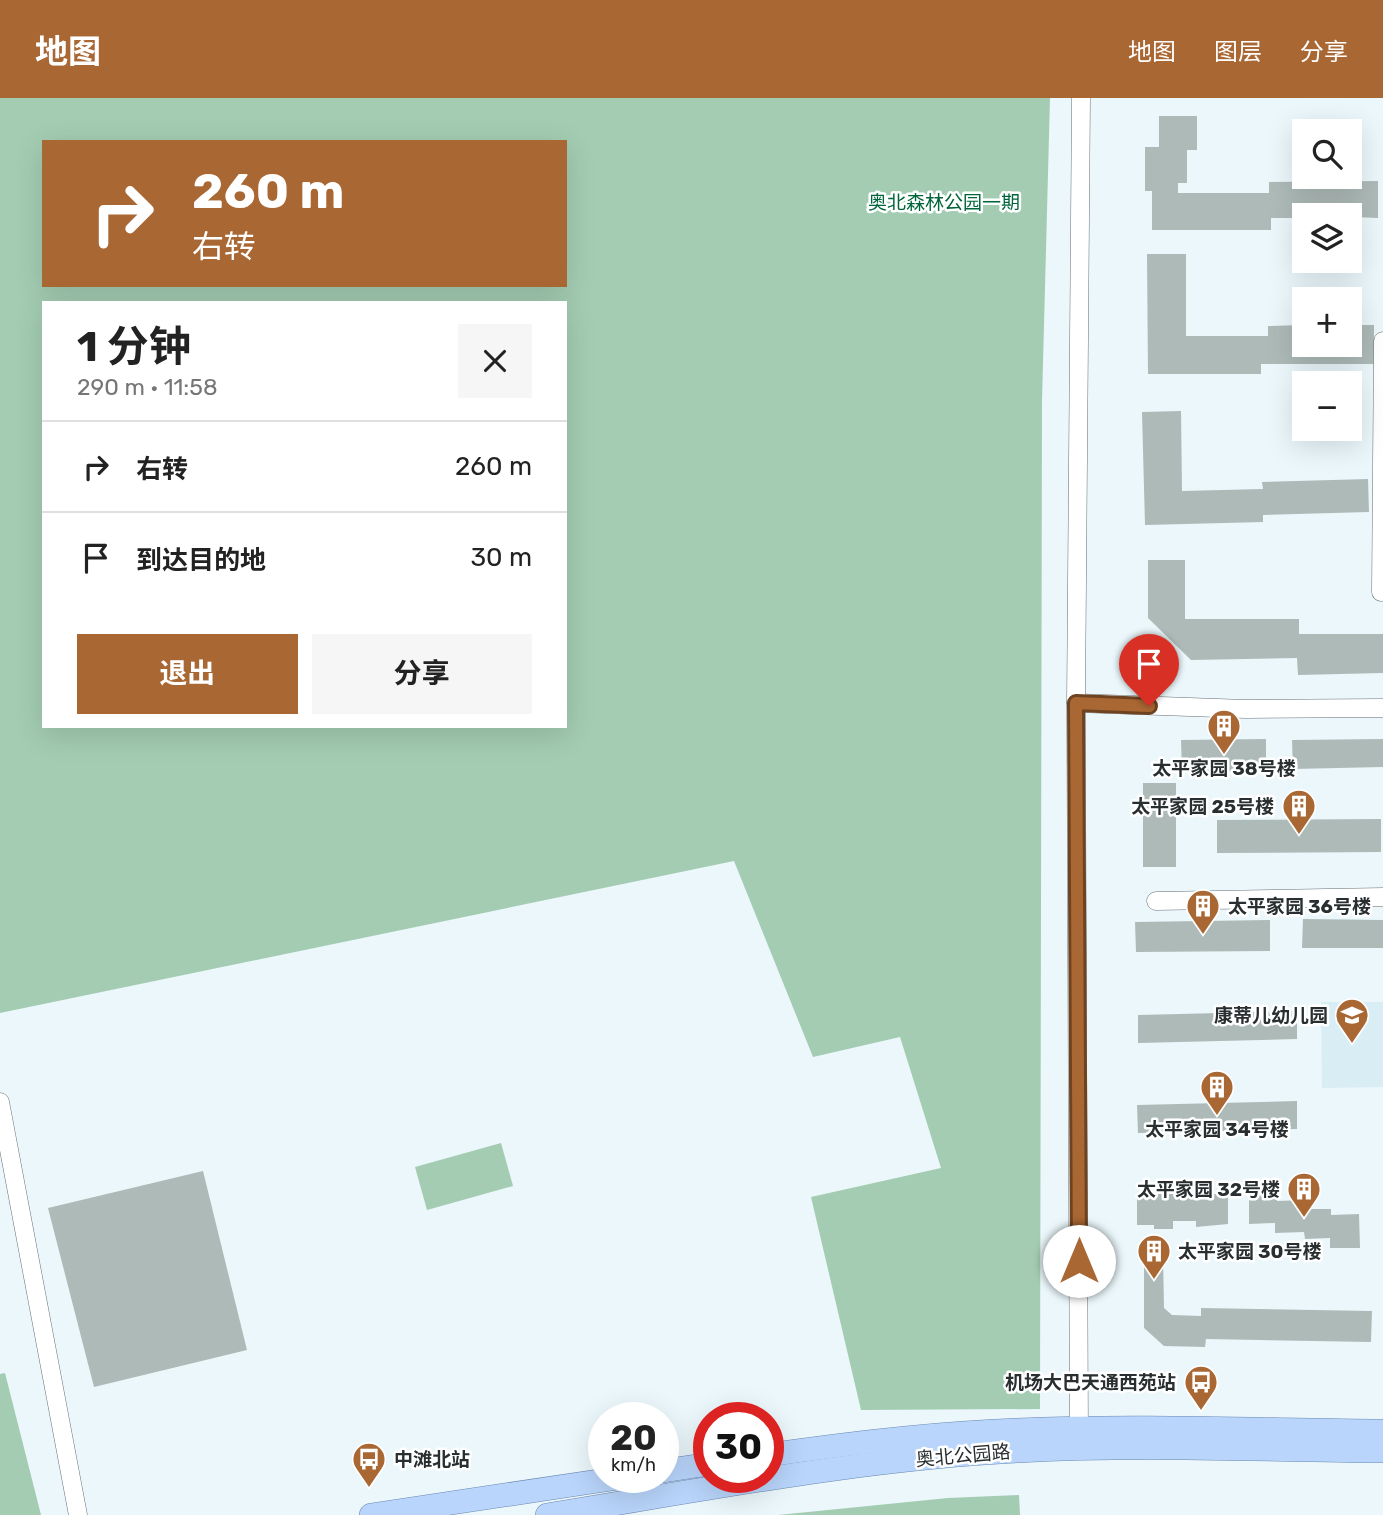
<!DOCTYPE html>
<html lang="zh">
<head>
<meta charset="utf-8">
<style>
	body { margin:0; font-family:Rubik,"Noto Sans SC",sans-serif; background:#f6f6f6; color:#222; height:100vh; display:flex; flex-direction:column; font-size:26px; white-space:nowrap }
	* { box-sizing:border-box; margin:0 }
	p { font-size:23px; color:#767676 }
	.icon { flex:none; width:38px; height:38px; fill:none; stroke:currentColor; stroke-width:2; stroke-linecap:round; stroke-linejoin:round }
	.map { position:relative; flex:1; overflow:hidden }
	.side { position:absolute; left:42px; top:203px; width:525px; height:427px; display:flex; flex-direction:column; background:#fff; border-radius:0px; box-shadow:0 7px 28px #0002 }
	.side>* { flex:none }
	.banner { position:absolute; left:42px; top:42px; width:525px; height:147px; border-radius:0px; box-shadow:0 7px 28px #0002; background:#a96733; color:#fff; overflow:hidden }
	.buttons { position:absolute; left:1292px; top:21px; display:grid; gap:14px }
	.buttons a { display:grid; place-items:center; width:70px; height:70px; border-radius:0px; background:#fff; box-shadow:0 7px 28px #0002; font-size:35px }
	.speed { position:absolute; left:588px; top:1304px; display:flex; gap:14px; font-size:35px; font-weight:700; text-align:center }
	.speed>* { display:grid; place-content:center; width:91px; height:91px; border-radius:50%; background:#fff; box-shadow:0 7px 28px #0002; line-height:1 }
	.speed small { font-size:18px; font-weight:400 }
	.speed .limit { border:10px solid #d22; background:#fff; color:#111 }
	.pin { position:absolute; display:grid; place-items:center; width:60px; height:60px; color:#fff; margin:-72px -30px; border-radius:50% 50% 50% 0; rotate:-45deg; box-shadow:0 0 7px #0007 }
	.pin .icon { rotate:45deg }
	.me { position:absolute; width:77px; margin:-38px; rotate:0deg; stroke-linejoin:round; filter:drop-shadow(0 0 5px #0008) }
	.turn { display:flex; align-items:center; gap:24px; height:147px; padding:0 35px; font-size:32px }
	.turn .icon { width:91px; height:91px; stroke-width:2.5 }
	.turn b { display:block; font-size:49px; line-height:60px }
	.round { display:grid; place-items:center; flex:none; width:74px; height:74px; border-radius:0px; background:#f6f6f6 }
	.summary { display:flex; align-items:center; justify-content:space-between; height:119px; padding:0 35px }
	h1 { font-size:42px; font-weight:700; line-height:52px }
	.primary-button { display:flex; gap:14px; margin-top:auto; padding:14px 35px }
	.primary-button a { flex:1; height:80px; border-radius:0px; background:#a96733; color:#fff; font-size:28px; font-weight:700; line-height:80px; text-align:center }
	.primary-button a+a { background:#f6f6f6; color:#222 }
	ul { padding:0; list-style:none }
	li { display:flex; align-items:center; gap:21px; height:91px; padding:0 35px; border-top:2px solid #e0e0e0 }
	li div { flex:1 }
	li b { display:block; font-size:26px }
	li em { font-style:normal }
	header { display:flex; align-items:center; gap:42px; box-sizing:border-box; height:98px; padding:0 35px; background:#a96733; color:#fff }
	header strong { font-size:33px }
	nav { display:flex; gap:38px; margin-inline-start:auto; font-size:24px }
	.map>svg:first-child { display:block }
	.built { fill:#d9edf5 }
	.green { fill:#a3ccb2; fill-rule:evenodd }
	.building { fill:#adbab8 }
	.lines { fill:none; stroke-linecap:round; stroke-linejoin:round }
	.minor-casing { stroke:#667175; stroke-width:19 }
	.major-casing { stroke:#6988b2; stroke-width:24 }
	.minor { stroke:#fff; stroke-width:18 }
	.major { stroke:#b9d5fb; stroke-width:23 }
	.route-casing { stroke:#6e4321; stroke-width:18 }
	.route { stroke:#a96733; stroke-width:12 }
	.labels { text-anchor:middle; stroke-width:5; stroke-linejoin:round; paint-order:stroke }
	.park-label { font-size:19px; fill:#00653b; stroke:#fff }
	.poi-label { font-size:19px; font-weight:bold; fill:#292e30; stroke:#fff; text-anchor:end }
	.street-label { font-size:19px; fill:#292e30; stroke:#fff }
</style>
</head>
<body>
<header>
<strong>地图</strong>
<nav><a>地图</a><a>图层</a><a>分享</a></nav>
</header>
<div class="map">
<svg width="1383" height="1417" viewBox="0 0 1383 1417">
	<rect width="100%" height="100%" fill="#ebf7fb"/>
	<path class="built" d="M1321,904H1383V989L1322,990Z"/>
	<g class="green">
		<path d="M0,0H1050L1042,303L1040,1311L861,1312L811,1099L941,1070L900,939L813,959L734,763L0,915ZM44,44H565V187H44ZM44,205H565V628H44Z"/>
		<path d="M501,1045L513,1088L427,1112L415,1069Z"/>
		<path d="M5,1275L41,1417H0V1276Z"/>
		<path d="M1019,1397L1020,1417H778L948,1400Z"/>
	</g>
	<g class="building">
		<path d="M1159,18H1197V52H1187V85H1178V95H1269V84L1378,83V120L1304,117V120H1271V132H1152V93H1145V49H1159Z"/>
		<path d="M1147,156H1186V238H1268V228L1304,227V247H1349V227H1374V266H1261V276H1148Z"/>
		<path d="M1181,313L1182,393L1263,391L1262,384L1368,381L1369,414L1263,417V424L1145,427L1142,314Z"/>
		<path d="M1148,462H1185V521H1299V536H1383V575L1298,577L1297,560L1191,562L1148,520Z"/>
		<path d="M1266,641V673L1182,674L1181,642Z"/>
		<path d="M1383,641V669L1293,671L1292,642Z"/>
		<rect x="1143" y="685" width="33" height="84"/>
		<path d="M1381,721V754L1217,755V722Z"/>
		<path d="M1303,821L1383,822V850H1302Z"/>
		<path d="M1270,822V853L1136,854L1135,824Z"/>
		<path d="M1297,913V941L1138,945V917Z"/>
		<path d="M1297,1003V1031L1138,1035L1137,1007Z"/>
		<path d="M203,1073L247,1252L94,1289L48,1110Z"/>
		<path d="M1137,1096H1228V1126L1196,1129V1123H1173V1131H1154V1127H1137Z"/>
		<path d="M1277,1096V1103L1304,1102V1111H1331V1117L1359,1116L1360,1150H1330V1140L1305,1141L1304,1134L1275,1135V1125L1249,1126V1097Z"/>
		<path d="M1144,1156H1163L1164,1210L1172,1217L1201,1218V1210L1372,1213L1371,1244L1206,1241L1205,1249L1164,1248L1144,1230Z"/>
	</g>
	<g class="lines">
		<defs>
			<g id="minor">
				<path d="M1381,494L1383,243"/>
				<path d="M1076,605L1246,611L1383,610"/>
				<path d="M1156,803L1383,799"/>
				<path d="M0,1004L78,1417"/>
				<path d="M1079,1340L1076,605L1081,0"/>
			</g>
			<g id="major">
				<path d="M768,1357C851,1345 933,1335 1017,1332C1138,1327 1261,1332 1383,1333"/>
				<path d="M663,1373L709,1366"/>
				<path d="M371,1417L625,1379"/>
				<path d="M547,1417C703,1392 860,1361 1018,1353C1139,1346 1262,1352 1383,1353"/>
			</g>
		</defs>
		<use href="#minor" class="minor-casing"/>
		<use href="#major" class="major-casing"/>
		<use href="#minor" class="minor"/>
		<use href="#major" class="major"/>
	</g>
	<g class="lines">
		<defs>
			<path id="route" d="M1079,1163L1076,605L1149,608"/>
		</defs>
		<use href="#route" class="route-casing"/>
		<use href="#route" class="route"/>
	</g>
	<defs>
		<symbol id="building-pin" viewBox="-11 -11 22 30"><path d="M0 17L-7.5 6A9.5 9.5 0 1 1 7.5 6Z" fill="#a96733" stroke="#fff"/><path d="M-4-6H4V6H1V3H-1V6H-4ZM-2.5-4.3h1.7v1.8h-1.7ZM.8-4.3h1.7v1.8H.8ZM-2.5-1h1.7V.8h-1.7ZM.8-1h1.7V.8H.8Z" fill="#fff"/></symbol>
		<symbol id="school-pin" viewBox="-11 -11 22 30"><path d="M0 17L-7.5 6A9.5 9.5 0 1 1 7.5 6Z" fill="#a96733" stroke="#fff"/><path d="M0-5L7-2L0 1L-7-2ZM-4 1L0 2.5L4 1V4Q0 6-4 4Z" fill="#fff"/></symbol>
		<symbol id="bus-pin" viewBox="-11 -11 22 30"><path d="M0 17L-7.5 6A9.5 9.5 0 1 1 7.5 6Z" fill="#a96733" stroke="#fff"/><path d="M-5-6H5V4H4V6H2V4H-2V6H-4V4H-5ZM-3.5-4V0h7V-4ZM-3.5 1.2v1.5H-2V1.2ZM2 1.2v1.5H3.5V1.2Z" fill="#fff"/></symbol>
	</defs>
	<g fill-rule="evenodd">
		<use href="#building-pin" x="1205" y="609" width="38" height="52"/>
		<use href="#building-pin" x="1280" y="689" width="38" height="52"/>
		<use href="#building-pin" x="1184" y="789" width="38" height="52"/>
		<use href="#school-pin" x="1333" y="898" width="38" height="52"/>
		<use href="#building-pin" x="1198" y="970" width="38" height="52"/>
		<use href="#building-pin" x="1285" y="1072" width="38" height="52"/>
		<use href="#building-pin" x="1135" y="1134" width="38" height="52"/>
		<use href="#bus-pin" x="1182" y="1265" width="38" height="52"/>
		<use href="#bus-pin" x="350" y="1342" width="38" height="52"/>
	</g>
	<g class="labels">
		<g class="park-label">
			<text x="944" y="111">奥北森林公园一期</text>
		</g>
		<g class="poi-label">
			<text x="1224" y="677" text-anchor="middle">太平家园 38号楼</text>
			<text x="1274" y="715">太平家园 25号楼</text>
			<text x="1228" y="815" text-anchor="start">太平家园 36号楼</text>
			<text x="1328" y="924">康蒂儿幼儿园</text>
			<text x="1217" y="1038" text-anchor="middle">太平家园 34号楼</text>
			<text x="1280" y="1098">太平家园 32号楼</text>
			<text x="1178" y="1160" text-anchor="start">太平家园 30号楼</text>
			<text x="1176" y="1291">机场大巴天通西苑站</text>
			<text x="394" y="1368" text-anchor="start">中滩北站</text>
		</g>
		<g class="street-label">
			<text transform="translate(963 1357) rotate(-5)" y="7">奥北公园路</text>
		</g>
	</g>
</svg>
<div class="buttons">
<a><svg class="icon" aria-label="search" viewBox="0 0 24 24"><circle cx="10" cy="10" r="6"/><path d="M15 15l6 6"/></svg></a>
<a><svg class="icon" aria-label="layers" viewBox="0 0 24 24"><path d="M12 4l9 5-9 5-9-5zM3 14l9 5 9-5"/></svg></a>
<a>+</a>
<a>−</a>
</div>
<div class="speed"><div>20<small>km/h</small></div><div class="limit">30</div></div>
<div class="pin" style="left:1149px;top:608px;background:#d93025"><svg class="icon" aria-label="arrive" viewBox="0 0 24 24"><path d="M6 21V4h12l-3 4 3 4H6"/></svg></div>
<svg class="me" style="left:1079px;top:1163px" viewBox="-20 -20 40 40"><circle r="19" fill="#fff"/><path d="M0-13L10 11 0 6-10 11z" fill="#a96733"/></svg>
<div class="banner">
<div class="turn"><svg class="icon" aria-label="right" viewBox="0 0 24 24"><path d="M7 20v-9h11M14 6l5 5-5 5"/></svg><div><b>260 m</b>右转</div></div>
</div>
<section class="side">
<div class="summary"><div><h1>1 分钟</h1><p>290 m · 11:58</p></div><a class="round"><svg class="icon" aria-label="close" viewBox="0 0 24 24"><path d="M6 6l12 12M18 6L6 18"/></svg></a></div>
<ul>
<li><svg class="icon" aria-label="right" viewBox="0 0 24 24"><path d="M7 20v-9h11M14 6l5 5-5 5"/></svg><div><b>右转</b></div><em>260 m</em></li>
<li><svg class="icon" aria-label="arrive" viewBox="0 0 24 24"><path d="M6 21V4h12l-3 4 3 4H6"/></svg><div><b>到达目的地</b></div><em>30 m</em></li>
</ul>
<div class="primary-button"><a>退出</a><a>分享</a></div>
</section>
</div>
</body>
</html>
